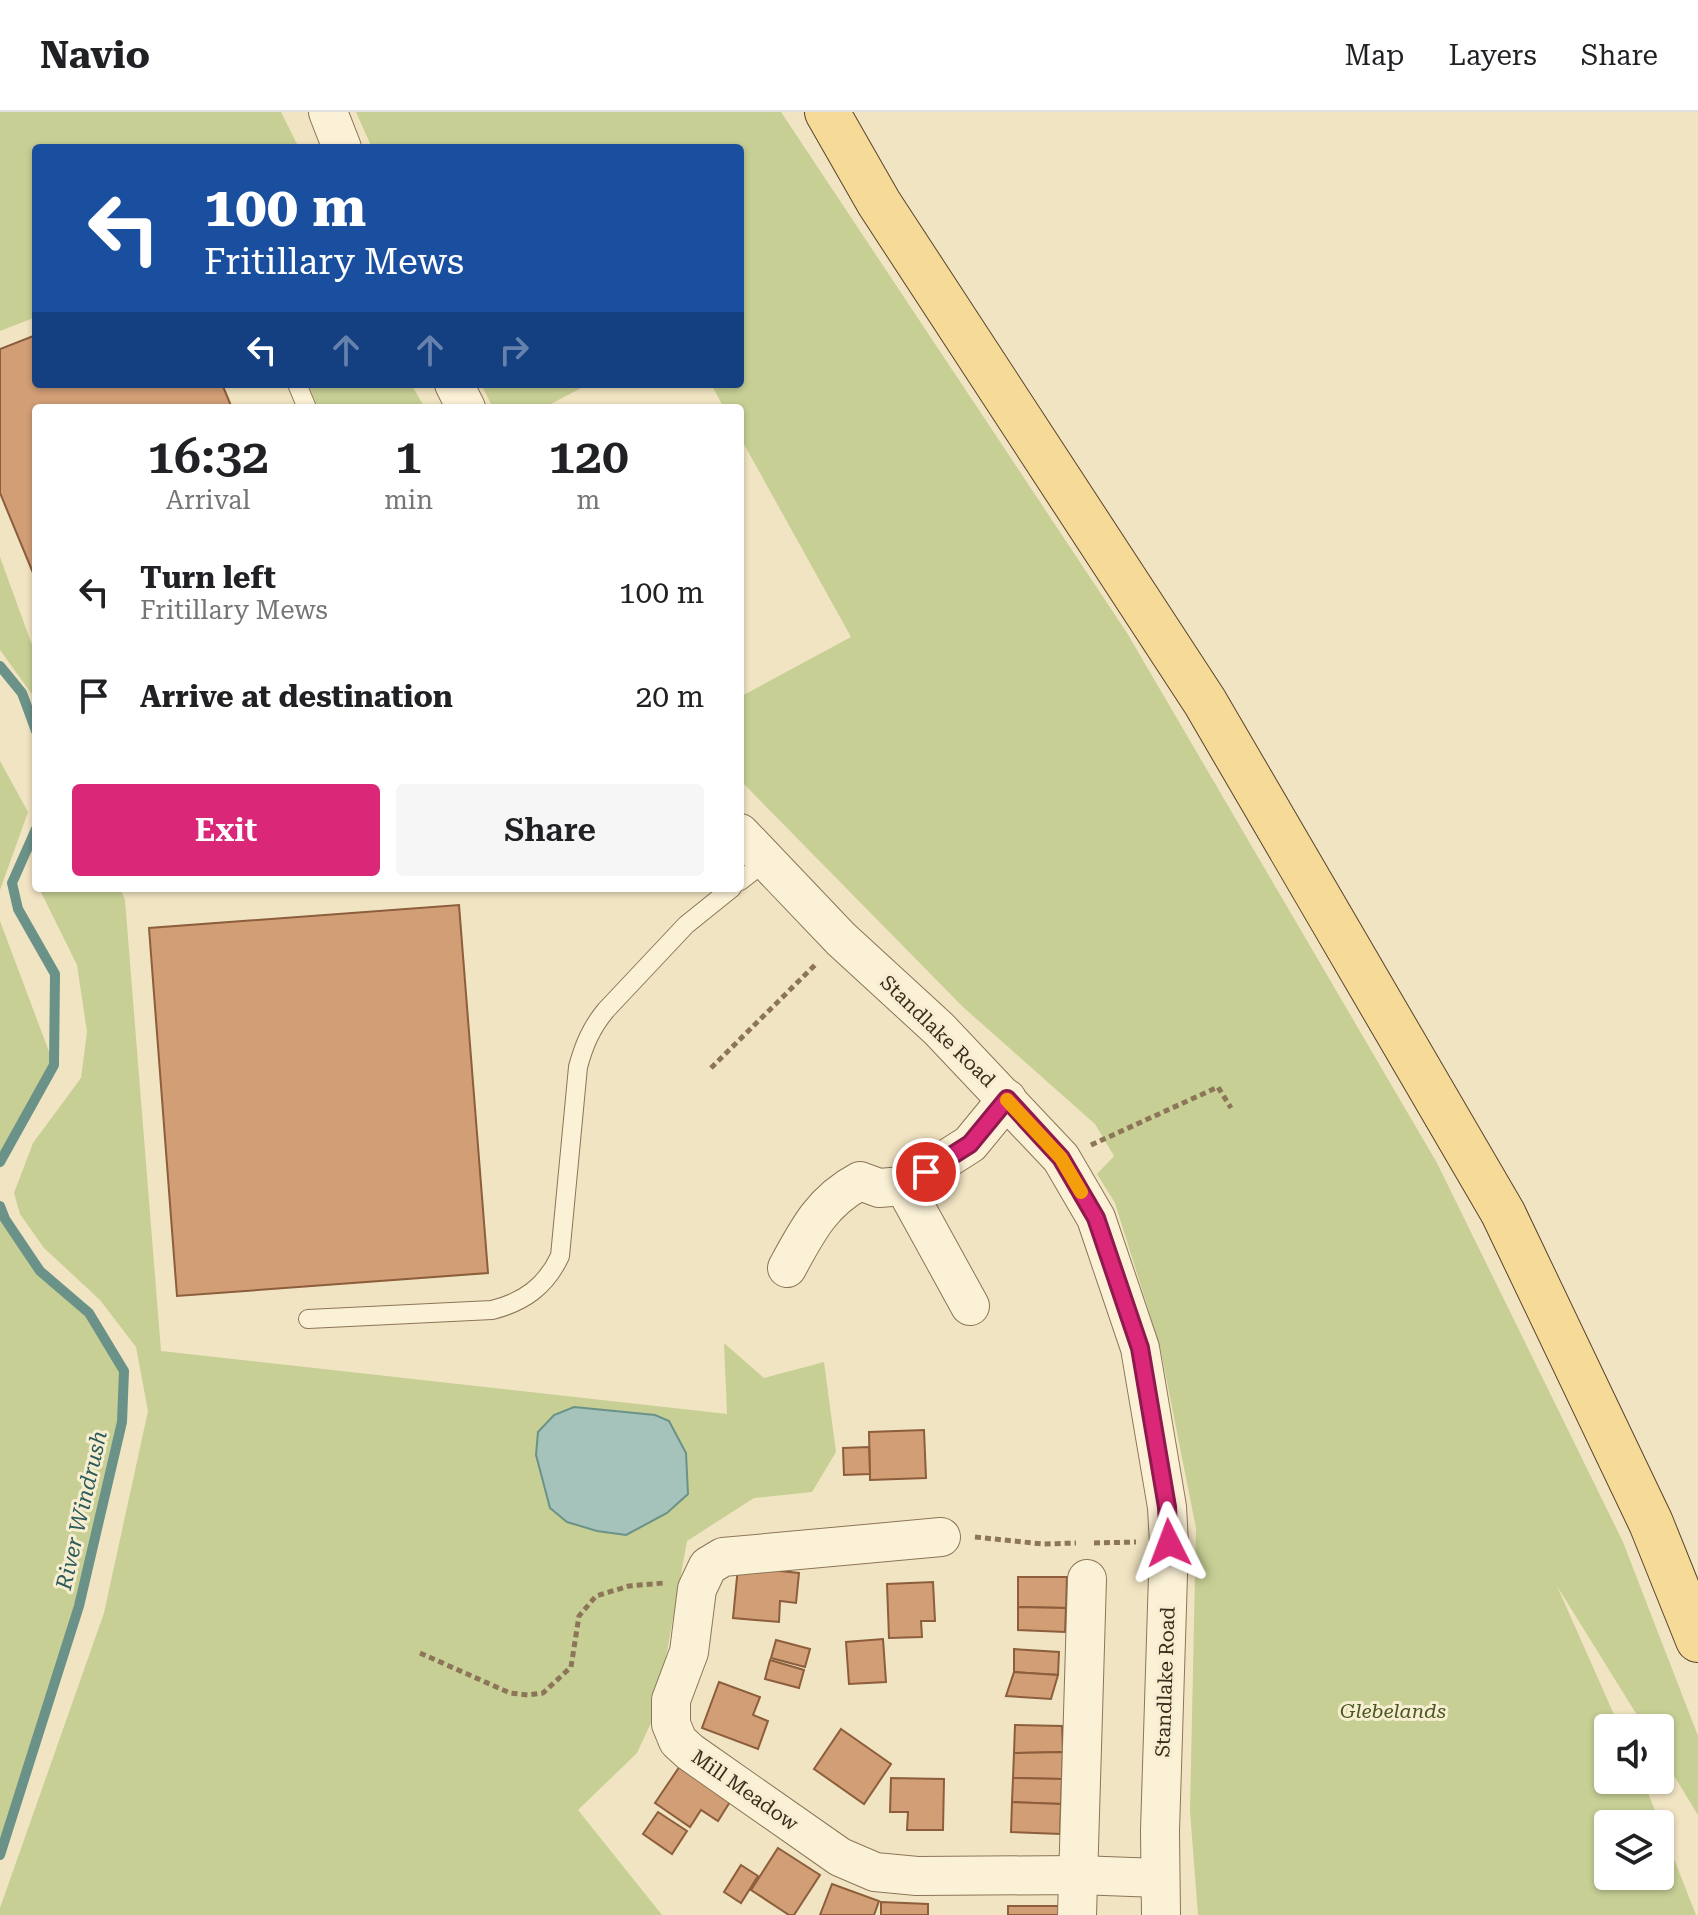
<!DOCTYPE html>
<html lang="en">
<head>
<meta charset="utf-8">
<style>
	body { margin:0; font-family:"Roboto Serif",serif; background:#f6f6f6; color:#202124; height:100vh; display:flex; flex-direction:column; font-size:30px; white-space:nowrap }
	* { box-sizing:border-box; margin:0 }
	p { font-size:26px; color:#757577 }
	.icon { flex:none; width:44px; height:44px; fill:none; stroke:currentColor; stroke-width:2; stroke-linecap:round; stroke-linejoin:round }
	.map { position:relative; flex:1; overflow:hidden }
	.drawer { position:absolute; left:32px; top:292px; width:712px; height:488px; display:flex; flex-direction:column; background:#fff; border-radius:8px; box-shadow:0 2px 6px #0004 }
	.drawer>* { flex:none }
	.guide { position:absolute; left:32px; top:32px; width:712px; height:244px; border-radius:8px; box-shadow:0 2px 6px #0004; background:#1a4fa0; color:#fff; overflow:hidden }
	.tools { position:absolute; left:1594px; top:1602px; display:grid; gap:16px }
	.tools a { display:grid; place-items:center; width:80px; height:80px; border-radius:8px; background:#fff; box-shadow:0 2px 6px #0004; font-size:40px }
	.pin { position:absolute; display:grid; place-items:center; width:68px; height:68px; color:#fff; margin:-34px; border:4px solid #fff; border-radius:50%; box-shadow:0 2px 8px #0007 }
	.me { position:absolute; width:88px; margin:-44px; rotate:357deg; stroke-linejoin:round; filter:drop-shadow(0 0 6px #0008) }
	.turn { display:flex; align-items:center; gap:28px; height:168px; padding:0 40px; font-size:36px }
	.turn .icon { width:104px; height:104px; stroke-width:2.5 }
	.turn b { display:block; font-size:56px; line-height:68px }
	.lanes { display:flex; align-items:center; height:76px; padding:0 40px; background:#0003; justify-content:center; gap:40px; direction:ltr }
	.lanes .off { opacity:.35 }
	.eta { display:flex; justify-content:space-evenly; align-items:center; height:136px; text-align:center }
	.eta b { font-size:48px; font-weight:600; line-height:56px }
	.button { display:flex; gap:16px; margin-top:auto; padding:16px 40px }
	.button a { flex:1; height:92px; border-radius:8px; background:#db2777; color:#fff; font-size:32px; font-weight:600; line-height:92px; text-align:center }
	.button a+a { background:#f6f6f6; color:#202124 }
	ul { padding:0; list-style:none }
	li { display:flex; align-items:center; gap:24px; height:104px; padding:0 40px }
	li div { flex:1 }
	li b { display:block; font-size:30px }
	li em { font-style:normal }
	header { display:flex; align-items:center; gap:48px; box-sizing:border-box; height:112px; padding:0 40px; background:#fff; border-bottom:2px solid #e0e0e0 }
	header strong { font-size:38px }
	nav { display:flex; gap:44px; margin-inline-start:auto; font-size:28px }
	.map>svg:first-child { display:block }
	.green { fill:#c7cf95; fill-rule:evenodd }
	.water { fill:#a5c3bb; stroke:#6b9289; stroke-width:2 }
	.lines { fill:none; stroke-linecap:round; stroke-linejoin:round }
	.stream { stroke:#6b9289; stroke-width:10 }
	.building { fill:#d19e76; stroke:#8c5e3c; stroke-width:2 }
	.service-casing { stroke:#8c7558; stroke-width:20 }
	.minor-casing { stroke:#8c7558; stroke-width:40 }
	.primary-casing { stroke:#59432c; stroke-width:46 }
	.path { stroke:#8c7558; stroke-width:5; stroke-dasharray:6 4; stroke-linecap:butt }
	.service { stroke:#fbf1d6; stroke-width:18 }
	.minor { stroke:#fbf1d6; stroke-width:38 }
	.primary { stroke:#f6db98; stroke-width:44 }
	.route-casing { stroke:#8e194d; stroke-width:20 }
	.route { stroke:#db2777; stroke-width:14 }
	.slow { stroke:#f59e0b; stroke-width:14 }
	.labels { text-anchor:middle; stroke-width:6; stroke-linejoin:round; paint-order:stroke }
	.street-label { font-size:20px; fill:#3b2c1d; stroke:#f7eed2 }
	.park-label { font-size:20px; font-style:italic; fill:#495822; stroke:#f7eed2 }
	.water-label { font-size:22px; font-style:italic; fill:#2b5b5a; stroke:#f7eed2 }
</style>
</head>
<body>
<header>
<strong>Navio</strong>
<nav><a>Map</a><a>Layers</a><a>Share</a></nav>
</header>
<div class="map">
<svg width="1698" height="1803" viewBox="0 0 1698 1803">
	<rect width="100%" height="100%" fill="#f1e4c2"/>
	<g class="green">
		<path d="M0,0H281L299,36H36V205L0,219Z"/>
		<path d="M356,0H781L1127,521L1437,1051L1623,1430L1698,1624V1703L1660,1641V1616H1645L1557,1474L1620,1616H1608V1668H1643L1696,1803H1198L1190,1699L1196,1416L1160,1235L1115,1091L1097,1062L1114,1044L1095,1012L963,895L740,668V585L851,525L740,325V296H724L711,272H740V36H372ZM1608,1712H1660V1764H1608Z"/>
		<path d="M308,272H411L425,296H318Z"/>
		<path d="M481,272H589L543,296H493Z"/>
		<path d="M0,445L36,544V588L0,538Z"/>
		<path d="M0,649L28,700L0,778Z"/>
		<path d="M39,776H120L125,788L161,1239L727,1302L724,1231L764,1266L824,1250L836,1340L812,1380L754,1386L687,1429L656,1600L637,1641L578,1698L662,1803H0V1796L104,1501L148,1299L136,1235L100,1188L44,1136L20,1102L14,1081L33,1031L81,966L87,920L77,853Z"/>
		<path d="M0,809L54,953L0,1056Z"/>
		<path d="M0,1094L5,1107L40,1159L89,1201L124,1259L122,1310L79,1494L0,1743Z"/>
	</g>
	<path class="water" d="M574,1295L655,1303L669,1309L686,1341L688,1382L667,1401L626,1423L597,1419L567,1410L550,1396L536,1343L538,1320L554,1303Z"/>
	<g class="lines">
		<g class="stream">
			<path d="M0,554L22,581L36,619"/>
			<path d="M0,1050L54,953L55,862L18,797L12,771L36,717"/>
			<path d="M0,1094L5,1107L40,1159L89,1201L124,1259L122,1310L79,1494L0,1743"/>
		</g>
	</g>
	<g class="building">
		<path d="M36,223V272H222L232,296H36V468L0,381V237Z"/>
		<path d="M459,793L488,1161L177,1184L149,816Z"/>
		<path d="M924,1318L926,1366L870,1368L869,1320Z"/>
		<path d="M869,1335L870,1362L844,1363L843,1336Z"/>
		<path d="M738,1455L799,1461L796,1491L780,1489L779,1510L733,1506Z"/>
		<path d="M1018,1465H1067L1066,1496L1018,1495Z"/>
		<path d="M933,1470L935,1509H921L922,1525L889,1526L887,1472Z"/>
		<path d="M1018,1495L1066,1496L1065,1520L1018,1518Z"/>
		<path d="M883,1527L886,1570L849,1572L846,1530Z"/>
		<path d="M776,1528L810,1537L805,1555L771,1546Z"/>
		<path d="M1014,1537L1059,1540L1058,1563L1014,1560Z"/>
		<path d="M770,1548L804,1558L799,1576L765,1567Z"/>
		<path d="M1014,1560L1058,1563L1051,1587L1006,1584Z"/>
		<path d="M719,1570L760,1585L753,1603L768,1609L758,1637L702,1616Z"/>
		<path d="M1015,1613L1062,1614L1063,1640L1014,1641Z"/>
		<path d="M841,1617L891,1652L864,1692L814,1657Z"/>
		<path d="M1063,1640L1062,1667L1013,1666L1014,1641Z"/>
		<path d="M682,1651L733,1685L718,1709L701,1698L690,1715L655,1691Z"/>
		<path d="M891,1666L944,1667L943,1718H907L908,1700H890Z"/>
		<path d="M1013,1666L1062,1667L1061,1692L1012,1690Z"/>
		<path d="M1012,1690L1061,1692L1060,1722L1011,1720Z"/>
		<path d="M658,1700L687,1719L672,1742L643,1722Z"/>
		<path d="M778,1736L820,1763L794,1803H789L751,1778Z"/>
		<path d="M741,1753L758,1764L741,1791L724,1780Z"/>
		<path d="M832,1772L879,1789L874,1803H820Z"/>
		<path d="M881,1790L928,1792V1803H881Z"/>
		<rect x="1008" y="1794" width="51" height="9"/>
	</g>
	<g class="lines">
		<defs>
			<g id="service">
				<path d="M297,272L307,296"/>
				<path d="M740,769L766,749"/>
				<path d="M308,1207L492,1198C524,1190 546,1174 560,1144L578,955C584,933 591,916 606,898L686,813L732,776"/>
			</g>
			<g id="minor">
				<path d="M328,0L342,36"/>
				<path d="M454,272L466,296"/>
				<path d="M740,721L841,827L939,917L1061,1046L1096,1106L1140,1236L1167,1395L1169,1431L1160,1719L1161,1803"/>
				<path d="M904,1074L970,1194"/>
				<path d="M787,1156C807,1119 822,1089 860,1069L879,1076L904,1074L970,1032L1007,987"/>
				<path d="M941,1425L723,1445L708,1454L697,1477L689,1540L671,1588V1612L678,1629L690,1640L840,1745L875,1760L917,1764L1078,1763L1159,1766"/>
				<path d="M1077,1803L1087,1467"/>
			</g>
			<path id="primary" d="M827,0L879,91L1205,590L1503,1101L1651,1411L1698,1528"/>
		</defs>
		<use href="#service" class="service-casing"/>
		<use href="#minor" class="minor-casing"/>
		<use href="#primary" class="primary-casing"/>
		<g class="path">
			<path d="M711,956L815,853"/>
			<path d="M1091,1033L1218,975L1231,996"/>
			<path d="M975,1425L1043,1432L1076,1431"/>
			<path d="M1094,1431L1136,1430"/>
			<path d="M420,1541L510,1581L528,1583L543,1581L571,1555L579,1504L596,1484L629,1474L664,1471"/>
		</g>
		<use href="#service" class="service"/>
		<use href="#minor" class="minor"/>
		<use href="#primary" class="primary"/>
	</g>
	<g class="lines">
		<defs>
			<path id="route" d="M926,1060L970,1032L1007,987L1061,1046L1096,1106L1140,1236L1167,1395L1169,1431"/>
		</defs>
		<use href="#route" class="route-casing"/>
		<use href="#route" class="route"/>
		<path class="slow" d="M1007,988L1061,1046L1081,1080"/>
	</g>
	<g class="labels">
		<g class="street-label">
			<text transform="translate(938 919) rotate(44)" y="7">Standlake Road</text>
			<text transform="translate(1165 1570) rotate(-88)" y="7">Standlake Road</text>
			<text transform="translate(745 1678) rotate(35)" y="7">Mill Meadow</text>
		</g>
		<g class="park-label">
			<text x="1393" y="1606">Glebelands</text>
		</g>
		<g class="water-label">
			<text transform="translate(81 1398) rotate(-77)" y="8">River Windrush</text>
		</g>
	</g>
</svg>
<div class="tools">
<a><svg class="icon" aria-label="sound" viewBox="0 0 24 24"><path d="M4 9h4l5-4v14l-5-4H4zM17 9q2 3 0 6"/></svg></a>
<a><svg class="icon" aria-label="layers" viewBox="0 0 24 24"><path d="M12 4l9 5-9 5-9-5zM3 14l9 5 9-5"/></svg></a>
</div>
<div class="pin" style="left:926px;top:1060px;background:#d93025"><svg class="icon" aria-label="arrive" viewBox="0 0 24 24"><path d="M6 21V4h12l-3 4 3 4H6"/></svg></div>
<svg class="me" style="left:1169px;top:1431px" viewBox="-20 -20 40 40"><path d="M0-17L14 15 0 8-14 15z" fill="#db2777" stroke="#fff" stroke-width="4"/></svg>
<div class="guide">
<div class="turn"><svg class="icon" aria-label="left" viewBox="0 0 24 24"><path d="M17 20v-9H6M10 6l-5 5 5 5"/></svg><div><b>100 m</b>Fritillary Mews</div></div>
<div class="lanes"><svg class="icon" aria-label="left" viewBox="0 0 24 24"><path d="M17 20v-9H6M10 6l-5 5 5 5"/></svg><svg class="icon off" aria-label="ahead" viewBox="0 0 24 24"><path d="M12 20V5M6 11l6-6 6 6"/></svg><svg class="icon off" aria-label="ahead" viewBox="0 0 24 24"><path d="M12 20V5M6 11l6-6 6 6"/></svg><svg class="icon off" aria-label="right" viewBox="0 0 24 24"><path d="M7 20v-9h11M14 6l5 5-5 5"/></svg></div>
</div>
<section class="drawer">
<div class="eta">
<div><b>16:32</b><p>Arrival</p></div>
<div><b>1</b><p>min</p></div>
<div><b>120</b><p>m</p></div>
</div>
<ul>
<li><svg class="icon" aria-label="left" viewBox="0 0 24 24"><path d="M17 20v-9H6M10 6l-5 5 5 5"/></svg><div><b>Turn left</b><p>Fritillary Mews</p></div><em>100 m</em></li>
<li><svg class="icon" aria-label="arrive" viewBox="0 0 24 24"><path d="M6 21V4h12l-3 4 3 4H6"/></svg><div><b>Arrive at destination</b></div><em>20 m</em></li>
</ul>
<div class="button"><a>Exit</a><a>Share</a></div>
</section>
</div>
</body>
</html>
